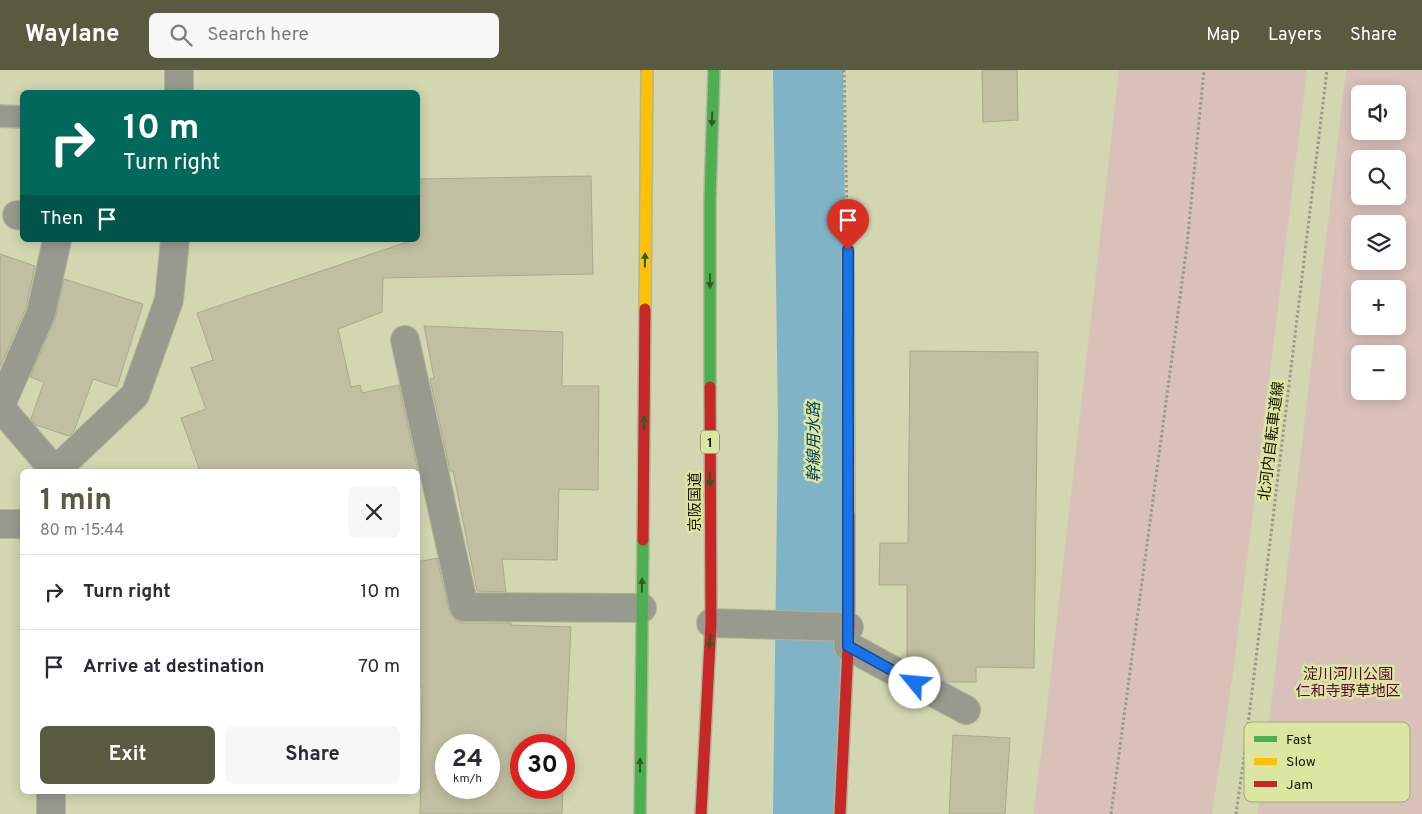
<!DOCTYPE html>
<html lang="en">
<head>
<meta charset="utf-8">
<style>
	body { margin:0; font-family:Overpass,"Noto Sans JP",sans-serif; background:#f7f7f7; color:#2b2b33; height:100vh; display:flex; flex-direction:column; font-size:19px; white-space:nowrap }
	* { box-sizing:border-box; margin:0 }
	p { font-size:16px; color:#7c7c81 }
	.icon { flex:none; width:28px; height:28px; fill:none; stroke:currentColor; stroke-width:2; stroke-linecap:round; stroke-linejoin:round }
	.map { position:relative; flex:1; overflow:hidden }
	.sheet { position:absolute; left:20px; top:399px; width:400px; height:325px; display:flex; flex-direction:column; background:#fff; border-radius:8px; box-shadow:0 2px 12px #0003 }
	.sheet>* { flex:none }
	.top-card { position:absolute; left:20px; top:20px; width:400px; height:152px; border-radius:8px; box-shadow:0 2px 12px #0003; background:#00695c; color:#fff; overflow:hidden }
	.controls { position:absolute; left:1351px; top:15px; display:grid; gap:10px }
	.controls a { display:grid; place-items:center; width:55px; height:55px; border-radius:8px; background:#fff; box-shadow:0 2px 12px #0003; font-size:25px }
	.speed { position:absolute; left:435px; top:664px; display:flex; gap:10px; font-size:25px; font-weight:700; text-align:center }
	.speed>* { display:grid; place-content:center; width:65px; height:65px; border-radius:50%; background:#fff; box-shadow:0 2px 12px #0003; line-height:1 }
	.speed small { font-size:12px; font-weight:400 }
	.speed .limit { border:8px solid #d22; background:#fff; color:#111 }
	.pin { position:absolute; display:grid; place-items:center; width:42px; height:42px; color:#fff; margin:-51px -21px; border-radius:50% 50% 50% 0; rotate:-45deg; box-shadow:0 0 5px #0007 }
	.pin .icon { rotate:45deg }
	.me { position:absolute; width:55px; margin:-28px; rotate:298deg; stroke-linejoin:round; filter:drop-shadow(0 0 4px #0008) }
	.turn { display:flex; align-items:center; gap:18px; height:105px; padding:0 20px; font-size:22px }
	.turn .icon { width:65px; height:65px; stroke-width:2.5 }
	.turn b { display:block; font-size:35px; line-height:42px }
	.then { display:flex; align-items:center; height:48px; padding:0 20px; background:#0003; gap:10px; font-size:19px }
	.round { display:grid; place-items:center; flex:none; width:52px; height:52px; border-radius:8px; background:#f7f7f7 }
	.summary { display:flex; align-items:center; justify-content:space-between; height:85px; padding:0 20px }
	h1 { font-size:30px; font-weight:700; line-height:38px; color:#585b3f }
	.cta { display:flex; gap:10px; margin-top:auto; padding:10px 20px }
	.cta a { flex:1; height:58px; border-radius:8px; background:#585b3f; color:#fff; font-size:20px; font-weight:700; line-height:58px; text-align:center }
	.cta a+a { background:#f7f7f7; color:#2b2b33 }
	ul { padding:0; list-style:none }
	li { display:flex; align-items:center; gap:15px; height:75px; padding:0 20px; border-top:1px solid #e1e1e2 }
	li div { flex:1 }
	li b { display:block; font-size:19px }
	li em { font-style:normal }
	header { display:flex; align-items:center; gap:30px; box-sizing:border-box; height:70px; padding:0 25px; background:#585b3f; color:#fff }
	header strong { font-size:24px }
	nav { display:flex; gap:28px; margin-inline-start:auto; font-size:18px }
	.search { width:350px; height:45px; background:#f7f7f7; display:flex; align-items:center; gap:12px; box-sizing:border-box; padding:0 18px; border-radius:8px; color:#7c7c81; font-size:19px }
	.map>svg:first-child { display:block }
	.green { fill:#d9c1ba; fill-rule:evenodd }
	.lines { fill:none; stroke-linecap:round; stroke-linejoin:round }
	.river { stroke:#80b3c5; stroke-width:70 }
	.building { fill:#c0bfa1; stroke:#aaa98c; fill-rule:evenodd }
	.lane-casing { stroke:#b1b599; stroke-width:24 }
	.street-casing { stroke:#b1b599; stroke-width:30 }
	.fast-casing { stroke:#b1b599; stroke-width:14 }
	.slow-casing { stroke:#b1b599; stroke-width:14 }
	.jam-casing { stroke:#b1b599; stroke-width:14 }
	.path { stroke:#979989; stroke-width:3; stroke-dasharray:2.5 2.5; stroke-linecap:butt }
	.lane { stroke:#979a8d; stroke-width:21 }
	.street { stroke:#979a8d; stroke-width:28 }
	.fast { stroke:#4caf50; stroke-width:11 }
	.slow { stroke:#ffc107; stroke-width:11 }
	.jam { stroke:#c62828; stroke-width:11 }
	.oneway { fill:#2e5c25 }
	.route-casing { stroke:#114b97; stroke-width:12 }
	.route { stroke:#1a73e8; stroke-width:9 }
	.labels { text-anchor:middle; stroke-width:5; stroke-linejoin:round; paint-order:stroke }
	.shield { fill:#dce6a3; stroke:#515632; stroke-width:1 }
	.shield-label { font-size:14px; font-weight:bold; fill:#161801 }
	.street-label { font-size:15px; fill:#161801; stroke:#dce6a3 }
	.park-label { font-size:15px; fill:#5c0434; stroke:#dce6a3 }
	.water-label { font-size:16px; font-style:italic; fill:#04425d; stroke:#dce6a3 }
	.key { fill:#dce6a3; stroke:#a1a872; stroke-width:1 }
	.key-label { font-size:14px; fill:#161801 }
</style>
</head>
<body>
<header>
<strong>Waylane</strong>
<div class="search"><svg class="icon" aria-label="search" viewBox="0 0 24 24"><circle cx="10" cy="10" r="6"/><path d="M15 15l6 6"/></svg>Search here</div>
<nav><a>Map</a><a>Layers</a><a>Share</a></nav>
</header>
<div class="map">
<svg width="1422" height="744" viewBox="0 0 1422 744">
	<rect width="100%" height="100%" fill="#d2d7b2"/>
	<g class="green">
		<path d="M1119,0H1307L1233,604L1212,744H1033L1045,654Z"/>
		<path d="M1346,0H1422V744H1257L1265,686ZM1360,24H1398V61H1360ZM1360,89H1398V126H1360ZM1360,154H1398V191H1360ZM1360,219H1398V256H1360ZM1360,284H1398V321H1360Z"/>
	</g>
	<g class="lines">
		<path class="river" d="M808,744L813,353L808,0"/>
	</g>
	<g class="building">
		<path d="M982,0H1017L1018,50L983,52Z"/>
		<path d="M591,106L593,204L383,208L382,242L338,259L351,317L360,315L362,323L399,315L418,401H200L181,348L206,339L191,298L213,290L197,243L413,170H418V109Z"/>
		<path d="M0,184L35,196L26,238L0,297Z"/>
		<path d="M64,209L143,234L117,317L93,309L74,361L69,366L36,355L31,349L44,312L30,307L55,249Z"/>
		<path d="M424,256L563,262L562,316H599L598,420L559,419L557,490L502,489L506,522L477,521L453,401H450L430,309L434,308Z"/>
		<path d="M910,281L1038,282L1034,598L976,597V612H947L933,605L934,597H919L907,590V515H879L880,473H908Z"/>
		<path d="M437,488L449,540L452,546L457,551L464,553H511V555L571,557L564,708V675H521V718H563L562,744H420L422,617H418V492ZM446,675H489V718H446Z"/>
		<path d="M953,665L1010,668L1005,744H949Z"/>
	</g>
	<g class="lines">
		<defs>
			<path id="lane" d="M0,46L22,47"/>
			<g id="street">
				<path d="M179,22V0"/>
				<path d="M17,145L22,146"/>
				<path d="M405,270L464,537L642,538"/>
				<path d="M0,337L41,243L57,170"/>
				<path d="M0,337L55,401"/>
				<path d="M55,401L135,325L169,230L175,170"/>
				<path d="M0,454H22"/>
				<path d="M711,553L849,557"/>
				<path d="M848,576L966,640"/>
				<path d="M51,721V744"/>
			</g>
			<g id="fast">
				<path d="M710,317V129L714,0"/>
				<path d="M640,744L643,470"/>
			</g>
			<g id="slow">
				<path d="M848,181L849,444"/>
				<path d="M645,239L647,0"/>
			</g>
			<g id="jam">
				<path d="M643,470L645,239"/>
				<path d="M701,744L711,553L710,317"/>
				<path d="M840,744L849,557V444"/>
			</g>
		</defs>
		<use href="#lane" class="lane-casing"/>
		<use href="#street" class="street-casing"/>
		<use href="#fast" class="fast-casing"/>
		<use href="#slow" class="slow-casing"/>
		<use href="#jam" class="jam-casing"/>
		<g class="path">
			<path d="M844,0L847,147"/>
			<path d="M1111,744L1187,175L1204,0"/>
			<path d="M1236,744L1244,688L1327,0"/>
		</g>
		<use href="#lane" class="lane"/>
		<use href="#street" class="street"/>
		<use href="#fast" class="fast"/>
		<use href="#slow" class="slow"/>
		<use href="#jam" class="jam"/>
	</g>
	<defs><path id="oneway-solid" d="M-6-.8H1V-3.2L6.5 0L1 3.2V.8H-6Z" transform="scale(1.25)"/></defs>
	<g class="oneway">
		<use href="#oneway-solid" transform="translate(712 49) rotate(92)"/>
		<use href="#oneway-solid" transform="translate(645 190) rotate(-89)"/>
		<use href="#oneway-solid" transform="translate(710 211) rotate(90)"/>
		<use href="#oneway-solid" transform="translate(644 353) rotate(-89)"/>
		<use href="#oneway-solid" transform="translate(710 409) rotate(90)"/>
		<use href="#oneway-solid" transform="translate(642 515) rotate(-89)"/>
		<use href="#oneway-solid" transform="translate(710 571) rotate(93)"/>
		<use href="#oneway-solid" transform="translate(640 695) rotate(-90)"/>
	</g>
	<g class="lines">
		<defs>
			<path id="route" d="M848,180V576L915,613"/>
		</defs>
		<use href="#route" class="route-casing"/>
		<use href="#route" class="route"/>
	</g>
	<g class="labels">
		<rect class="shield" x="701" y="360.5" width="18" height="23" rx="4"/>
		<g class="shield-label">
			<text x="710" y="377">1</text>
		</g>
		<g class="street-label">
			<text transform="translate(1271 371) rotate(-83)" y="5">北河内自転車道線</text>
			<text transform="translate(695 432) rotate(-90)" y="5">京阪国道</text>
		</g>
		<g class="park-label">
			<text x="1348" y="609">淀川河川公園<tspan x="1348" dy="17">仁和寺野草地区</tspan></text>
		</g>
		<g class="water-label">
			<text transform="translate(813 372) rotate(-90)" y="6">幹線用水路</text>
		</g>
	</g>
	<rect x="1244" y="652" width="166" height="80" rx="8" class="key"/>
	<rect x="1254" y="666" width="23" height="6" fill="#4caf50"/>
	<rect x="1254" y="688" width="23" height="7" fill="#ffc107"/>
	<rect x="1254" y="711" width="23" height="6" fill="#c62828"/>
	<g class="key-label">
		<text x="1286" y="674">Fast</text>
		<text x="1286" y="696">Slow</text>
		<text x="1286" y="719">Jam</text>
	</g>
</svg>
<div class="controls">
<a><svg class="icon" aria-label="sound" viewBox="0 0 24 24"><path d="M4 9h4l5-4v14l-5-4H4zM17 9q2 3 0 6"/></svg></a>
<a><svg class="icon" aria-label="search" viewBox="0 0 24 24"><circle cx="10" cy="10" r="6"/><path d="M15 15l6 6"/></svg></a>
<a><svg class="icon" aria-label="layers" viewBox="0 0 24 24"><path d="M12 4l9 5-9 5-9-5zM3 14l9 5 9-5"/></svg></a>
<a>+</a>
<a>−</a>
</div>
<div class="speed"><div>24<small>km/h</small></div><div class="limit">30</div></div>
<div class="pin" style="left:848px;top:180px;background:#d93025"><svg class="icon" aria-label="arrive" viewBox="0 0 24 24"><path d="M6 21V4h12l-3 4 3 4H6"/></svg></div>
<svg class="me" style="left:915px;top:613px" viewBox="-20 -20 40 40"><circle r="19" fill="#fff"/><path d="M0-13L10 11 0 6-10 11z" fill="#1a73e8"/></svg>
<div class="top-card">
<div class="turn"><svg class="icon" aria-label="right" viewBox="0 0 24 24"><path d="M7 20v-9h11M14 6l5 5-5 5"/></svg><div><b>10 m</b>Turn right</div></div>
<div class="then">Then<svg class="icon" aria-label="arrive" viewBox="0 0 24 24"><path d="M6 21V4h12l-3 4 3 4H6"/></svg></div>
</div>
<section class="sheet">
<div class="summary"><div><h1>1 min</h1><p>80 m · 15:44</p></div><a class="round"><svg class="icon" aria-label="close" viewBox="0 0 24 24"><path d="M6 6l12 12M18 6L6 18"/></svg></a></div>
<ul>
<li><svg class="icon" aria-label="right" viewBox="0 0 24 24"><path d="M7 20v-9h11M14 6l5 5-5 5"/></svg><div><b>Turn right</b></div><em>10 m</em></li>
<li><svg class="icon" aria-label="arrive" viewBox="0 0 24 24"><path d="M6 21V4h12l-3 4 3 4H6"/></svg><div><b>Arrive at destination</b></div><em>70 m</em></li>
</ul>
<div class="cta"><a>Exit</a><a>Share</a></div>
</section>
</div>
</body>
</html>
